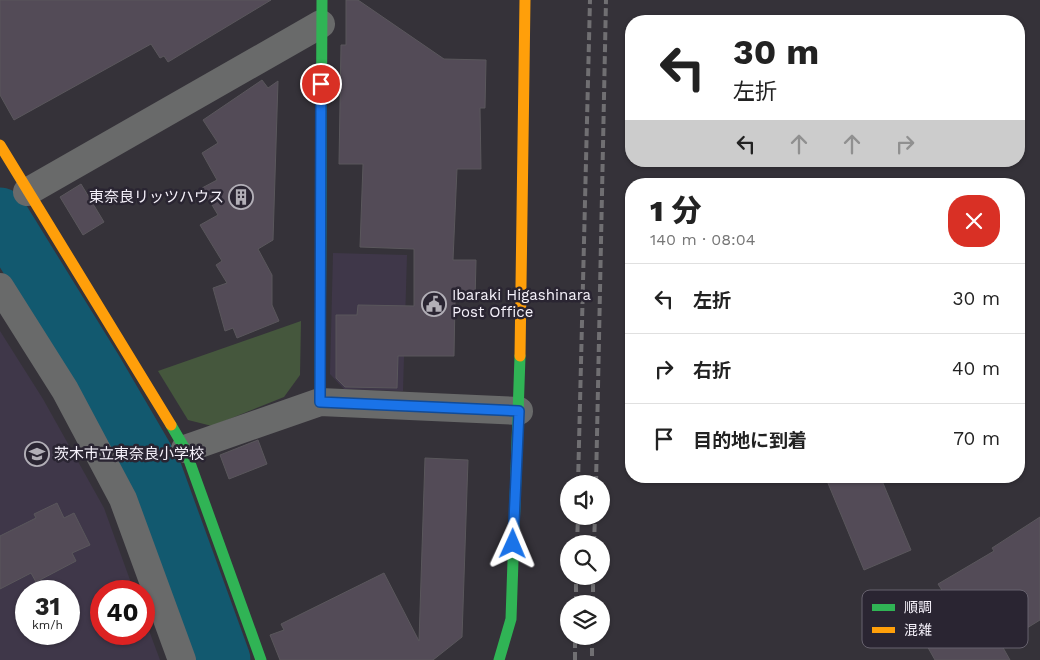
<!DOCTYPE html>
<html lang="ja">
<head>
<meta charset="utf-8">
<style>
	body { margin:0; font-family:"Work Sans","Noto Sans JP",sans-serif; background:#f6f6f6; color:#222; height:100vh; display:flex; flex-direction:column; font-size:19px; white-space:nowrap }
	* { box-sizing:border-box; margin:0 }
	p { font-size:16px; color:#767676 }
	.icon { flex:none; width:28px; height:28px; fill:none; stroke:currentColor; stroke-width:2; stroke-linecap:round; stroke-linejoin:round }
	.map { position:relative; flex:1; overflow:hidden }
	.panel { position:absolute; left:625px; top:178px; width:400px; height:305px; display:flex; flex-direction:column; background:#fff; border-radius:20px; box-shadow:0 1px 4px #0004 }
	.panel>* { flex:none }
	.guide { position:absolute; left:625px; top:15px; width:400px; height:152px; border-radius:20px; box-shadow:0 1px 4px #0004; background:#fff; color:#222; overflow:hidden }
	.fabs { position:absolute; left:560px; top:475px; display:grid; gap:10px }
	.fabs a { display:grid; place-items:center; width:50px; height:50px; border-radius:50%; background:#fff; box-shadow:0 1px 4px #0004; font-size:25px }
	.speed { position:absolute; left:15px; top:580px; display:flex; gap:10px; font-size:25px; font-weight:700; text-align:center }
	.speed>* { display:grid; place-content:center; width:65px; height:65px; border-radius:50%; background:#fff; box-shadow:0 1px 4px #0004; line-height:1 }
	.speed small { font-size:12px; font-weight:400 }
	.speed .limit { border:8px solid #d22; background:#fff; color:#111 }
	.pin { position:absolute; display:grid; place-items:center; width:42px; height:42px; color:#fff; margin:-21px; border:2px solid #fff; border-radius:50%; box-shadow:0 1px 5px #0007 }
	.me { position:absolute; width:55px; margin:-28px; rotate:1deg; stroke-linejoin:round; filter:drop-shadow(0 0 4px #0008) }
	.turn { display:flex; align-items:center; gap:18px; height:105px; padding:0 25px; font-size:22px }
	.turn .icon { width:65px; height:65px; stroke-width:2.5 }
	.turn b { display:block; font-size:35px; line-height:42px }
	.lanes { display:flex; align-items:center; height:48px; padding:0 25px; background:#0003; justify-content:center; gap:25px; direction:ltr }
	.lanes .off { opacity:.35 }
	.round { display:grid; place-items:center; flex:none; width:52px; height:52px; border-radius:20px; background:#f6f6f6 }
	.overview { display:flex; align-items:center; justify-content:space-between; height:85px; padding:0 25px }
	h1 { font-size:30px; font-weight:800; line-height:38px }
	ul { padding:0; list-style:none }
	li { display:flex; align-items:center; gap:15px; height:70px; padding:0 25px; border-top:1px solid #e0e0e0 }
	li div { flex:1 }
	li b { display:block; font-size:19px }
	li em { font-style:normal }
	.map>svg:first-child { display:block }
	.built { fill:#3f3749; fill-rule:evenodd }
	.green { fill:#45573d }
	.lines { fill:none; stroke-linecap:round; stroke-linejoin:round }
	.river { stroke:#12596f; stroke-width:55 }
	.building { fill:#534b57; stroke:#5a575c }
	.street { stroke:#696a6a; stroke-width:28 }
	.fast { stroke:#30b455; stroke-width:11 }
	.slow { stroke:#ff9f0a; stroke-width:11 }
	.rail { stroke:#706f72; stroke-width:4; stroke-dasharray:8 4; stroke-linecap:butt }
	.route-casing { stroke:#114b97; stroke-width:12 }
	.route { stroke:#1a73e8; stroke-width:9 }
	.labels { text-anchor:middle; stroke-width:5; stroke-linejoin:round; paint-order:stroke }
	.poi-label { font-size:15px; fill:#f6f2fb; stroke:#2a2532; text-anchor:start }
	.key { fill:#2a2532; stroke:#67626e; stroke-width:1 }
	.key-label { font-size:14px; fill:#f6f2fb }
</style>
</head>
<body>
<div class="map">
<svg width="1040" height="660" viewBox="0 0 1040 660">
	<rect width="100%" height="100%" fill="#353239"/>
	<g class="built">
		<path d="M333,253L407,255L403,391L344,389L330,374Z"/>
		<path d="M0,331L43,399L104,508L134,591H101V634H144V617L160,660H0ZM26,591H69V634H26Z"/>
	</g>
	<path class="green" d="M301,321L300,375L284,397L212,426L188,420L158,371Z"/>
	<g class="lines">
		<path class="river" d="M0,215L98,374L154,470L223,660"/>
	</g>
	<g class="building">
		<path d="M0,0H271L168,62L164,56L160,58L151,44L14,120L0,95Z"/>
		<path d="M346,0H358L444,59L486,60L485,108H480L481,169H457L453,260H476L475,301L455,300L454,356H398L397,388L345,387L336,378V315H357L358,305L414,306V249L360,247L363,164H339L341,45H346Z"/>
		<path d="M262,80L268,88L278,81L273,240L258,249L272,275V305L279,321L237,338L233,328L225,331L213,288L227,283L216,265L222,261L200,225L218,215L202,188L217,180L202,153L218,143L203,120Z"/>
		<path d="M81,184L104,222L83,235L60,197Z"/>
		<path d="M258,440L267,464L229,479L220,455Z"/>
		<path d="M425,458L468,460L462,637L433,660H280L270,635L284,630L281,624L384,573L419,641Z"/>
		<path d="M825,476H880L911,550L864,570Z"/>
		<path d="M57,503L64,518L74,513L90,545L72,553L76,561L36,582L31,573L0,589V536L36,518L34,514Z"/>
		<path d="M1040,517V620L1001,644L1010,660H935L909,614L945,595L938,584L994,551L992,548Z"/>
	</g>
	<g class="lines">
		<g class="street">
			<path d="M27,192L321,24"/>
			<path d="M0,287L65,390L123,499L182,660"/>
			<path d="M185,449L320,402L519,411"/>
		</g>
		<g class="fast">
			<path d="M320,402L322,0"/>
			<path d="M171,425L185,449L261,660"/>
			<path d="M499,660L511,619L520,356"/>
		</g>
		<g class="slow">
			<path d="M0,145L171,425"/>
			<path d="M520,356L525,0"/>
		</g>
		<g class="rail">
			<path d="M578,484L590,0"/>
			<path d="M596,484L606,0"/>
			<path d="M577,544L578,516"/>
			<path d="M594,544L595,516"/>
			<path d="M576,604V576"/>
			<path d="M593,604V576"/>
			<path d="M592,636V660"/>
			<path d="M575,660V636"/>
		</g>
	</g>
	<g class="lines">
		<defs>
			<path id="route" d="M321,84L320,402L519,411L513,544"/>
		</defs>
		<use href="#route" class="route-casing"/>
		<use href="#route" class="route"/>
	</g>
	<defs>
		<symbol id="building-ring" viewBox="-11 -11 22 22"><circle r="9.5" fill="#2a2532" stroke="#b2afb7" stroke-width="1.5"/><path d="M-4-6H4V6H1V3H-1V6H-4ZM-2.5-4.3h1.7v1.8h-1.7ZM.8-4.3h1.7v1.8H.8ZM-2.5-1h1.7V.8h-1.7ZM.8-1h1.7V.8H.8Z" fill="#b2afb7"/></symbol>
		<symbol id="civic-ring" viewBox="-11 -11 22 22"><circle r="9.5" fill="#2a2532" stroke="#b2afb7" stroke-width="1.5"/><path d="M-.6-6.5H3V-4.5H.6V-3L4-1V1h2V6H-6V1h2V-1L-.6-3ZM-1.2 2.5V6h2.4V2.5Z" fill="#b2afb7"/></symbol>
		<symbol id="school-ring" viewBox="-11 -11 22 22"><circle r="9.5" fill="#2a2532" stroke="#b2afb7" stroke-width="1.5"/><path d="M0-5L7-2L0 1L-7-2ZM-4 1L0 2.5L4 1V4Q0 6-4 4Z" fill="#b2afb7"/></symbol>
	</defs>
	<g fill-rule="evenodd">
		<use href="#building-ring" x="227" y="183" width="28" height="28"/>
		<use href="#civic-ring" x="420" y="290" width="28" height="28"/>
		<use href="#school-ring" x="23" y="440" width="28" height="28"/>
	</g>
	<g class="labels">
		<g class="poi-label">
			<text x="224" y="202" text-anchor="end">東奈良リッツハウス</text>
			<text x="452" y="300">Ibaraki Higashinara<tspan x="452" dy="17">Post Office</tspan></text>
			<text x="54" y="459">茨木市立東奈良小学校</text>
		</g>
	</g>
	<rect x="862" y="590" width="166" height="58" rx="8" class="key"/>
	<rect x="872" y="604" width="23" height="7" fill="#30b455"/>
	<rect x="872" y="627" width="23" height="6" fill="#ff9f0a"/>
	<g class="key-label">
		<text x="904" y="612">順調</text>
		<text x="904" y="635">混雑</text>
	</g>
</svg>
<div class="fabs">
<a><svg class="icon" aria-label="sound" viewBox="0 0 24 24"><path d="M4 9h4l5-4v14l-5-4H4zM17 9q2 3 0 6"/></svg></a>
<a><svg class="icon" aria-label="search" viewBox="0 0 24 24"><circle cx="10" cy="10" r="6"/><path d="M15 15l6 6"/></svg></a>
<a><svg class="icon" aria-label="layers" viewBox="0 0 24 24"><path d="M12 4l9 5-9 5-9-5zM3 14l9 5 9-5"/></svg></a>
</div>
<div class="speed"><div>31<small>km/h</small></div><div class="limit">40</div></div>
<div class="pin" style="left:321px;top:84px;background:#d93025"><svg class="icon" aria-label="arrive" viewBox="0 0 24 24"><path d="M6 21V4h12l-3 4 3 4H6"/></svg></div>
<svg class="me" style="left:513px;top:544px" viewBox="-20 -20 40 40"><path d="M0-17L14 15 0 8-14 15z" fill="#1a73e8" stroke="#fff" stroke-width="4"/></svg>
<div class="guide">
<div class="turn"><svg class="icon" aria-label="left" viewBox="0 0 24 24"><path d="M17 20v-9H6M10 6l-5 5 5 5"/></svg><div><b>30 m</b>左折</div></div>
<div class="lanes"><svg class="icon" aria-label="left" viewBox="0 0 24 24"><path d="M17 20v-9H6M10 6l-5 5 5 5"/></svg><svg class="icon off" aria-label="ahead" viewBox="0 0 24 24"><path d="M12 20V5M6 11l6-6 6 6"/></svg><svg class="icon off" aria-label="ahead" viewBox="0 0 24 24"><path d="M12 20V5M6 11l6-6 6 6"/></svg><svg class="icon off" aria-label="right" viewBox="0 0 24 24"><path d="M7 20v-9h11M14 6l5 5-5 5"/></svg></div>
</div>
<section class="panel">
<div class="overview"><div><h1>1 分</h1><p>140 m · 08:04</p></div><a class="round" style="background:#d93025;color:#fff"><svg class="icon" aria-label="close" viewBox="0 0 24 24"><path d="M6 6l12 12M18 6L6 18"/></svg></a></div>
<ul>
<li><svg class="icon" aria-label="left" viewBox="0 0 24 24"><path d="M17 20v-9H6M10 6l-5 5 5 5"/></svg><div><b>左折</b></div><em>30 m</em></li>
<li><svg class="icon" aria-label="right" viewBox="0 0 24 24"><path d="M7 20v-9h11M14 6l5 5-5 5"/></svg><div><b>右折</b></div><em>40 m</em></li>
<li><svg class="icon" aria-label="arrive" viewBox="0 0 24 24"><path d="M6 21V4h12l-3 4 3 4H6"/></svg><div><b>目的地に到着</b></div><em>70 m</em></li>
</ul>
</section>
</div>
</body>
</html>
